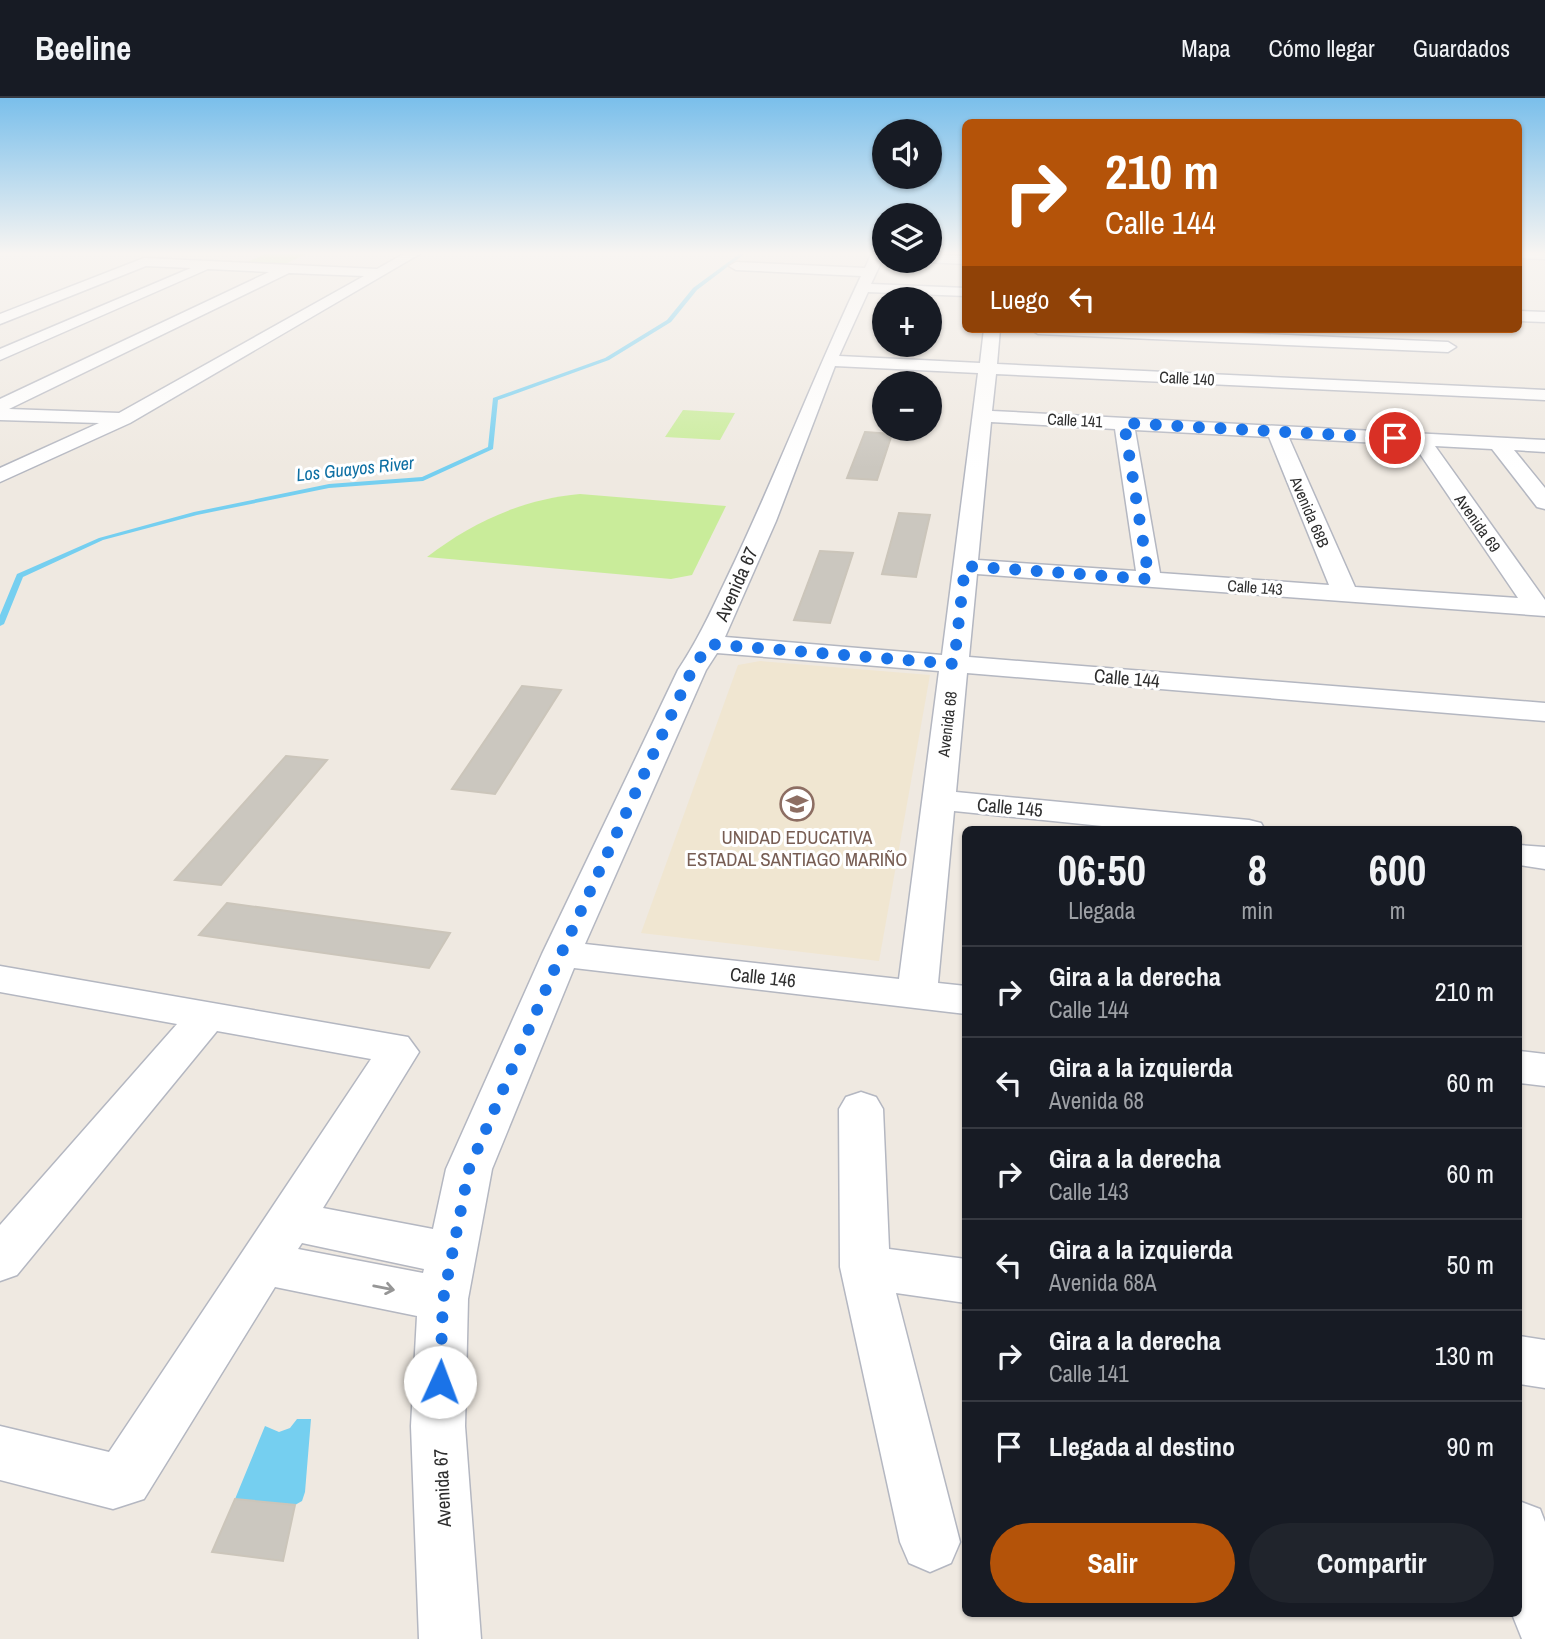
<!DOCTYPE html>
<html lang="es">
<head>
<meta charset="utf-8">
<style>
	body { margin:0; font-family:"Archivo Narrow",sans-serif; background:#20242c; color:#f1f3f6; height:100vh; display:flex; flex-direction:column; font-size:26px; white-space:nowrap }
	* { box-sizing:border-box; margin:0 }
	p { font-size:23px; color:#9ea1a6 }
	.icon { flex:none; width:38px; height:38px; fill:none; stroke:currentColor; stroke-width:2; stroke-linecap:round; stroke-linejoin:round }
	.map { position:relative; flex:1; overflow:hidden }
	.drawer { position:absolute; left:962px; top:728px; width:560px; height:791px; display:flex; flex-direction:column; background:#171b24; border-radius:10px; box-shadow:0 2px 5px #0004 }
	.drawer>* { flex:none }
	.banner { position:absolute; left:962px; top:21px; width:560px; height:214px; border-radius:10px; box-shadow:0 2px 5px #0004; background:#b45309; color:#fff; overflow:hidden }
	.tools { position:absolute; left:872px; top:21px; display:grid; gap:14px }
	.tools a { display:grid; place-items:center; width:70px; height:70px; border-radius:50%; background:#171b24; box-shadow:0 2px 5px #0004; font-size:35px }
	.pin { position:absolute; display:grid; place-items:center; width:60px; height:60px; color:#fff; margin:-30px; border:4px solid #fff; border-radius:50%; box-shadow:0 2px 7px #0007 }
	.me { position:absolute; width:77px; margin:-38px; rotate:2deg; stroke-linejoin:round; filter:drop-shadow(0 0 5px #0008) }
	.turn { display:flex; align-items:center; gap:24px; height:147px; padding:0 28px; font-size:32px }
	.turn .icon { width:91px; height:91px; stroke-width:2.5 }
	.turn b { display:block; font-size:49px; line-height:60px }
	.then { display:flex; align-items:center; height:66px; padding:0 28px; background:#0003; gap:14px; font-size:26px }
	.eta { display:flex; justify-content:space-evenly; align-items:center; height:119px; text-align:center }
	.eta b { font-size:42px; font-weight:700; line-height:49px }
	.cta { display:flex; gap:14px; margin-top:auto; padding:14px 28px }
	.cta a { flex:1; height:80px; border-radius:42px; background:#b45309; color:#fff; font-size:28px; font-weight:700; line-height:80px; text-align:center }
	.cta a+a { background:#20242c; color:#f1f3f6 }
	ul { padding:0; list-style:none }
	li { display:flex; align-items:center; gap:21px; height:91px; padding:0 28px; border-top:2px solid #363941 }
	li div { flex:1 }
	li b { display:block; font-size:26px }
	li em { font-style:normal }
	header { display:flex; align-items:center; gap:42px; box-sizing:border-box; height:98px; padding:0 35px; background:#171b24; border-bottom:2px solid #363941 }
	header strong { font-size:33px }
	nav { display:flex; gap:38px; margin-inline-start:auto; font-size:24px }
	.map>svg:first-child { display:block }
	.education { fill:#f0e6d1 }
	.pitch { fill:#c9ec9a }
	.water { fill:#75cff0 }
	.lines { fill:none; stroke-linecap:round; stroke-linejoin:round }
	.stream { fill:#75cff0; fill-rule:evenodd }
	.building { fill:#cbc7bf; stroke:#cbc5ba; stroke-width:2 }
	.street-casing { stroke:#b4b7c1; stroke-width:3 }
	.street { fill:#fff; fill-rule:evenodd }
	.oneway { stroke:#969696 }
	.route { stroke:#1a73e8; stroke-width:12; stroke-dasharray:0 21.6 }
	.labels { text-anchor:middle; stroke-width:6; stroke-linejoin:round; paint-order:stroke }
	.far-street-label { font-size:16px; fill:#2e2e2e; stroke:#fff }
	.far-water-label { font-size:18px; font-style:italic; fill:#0d6fa3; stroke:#fff }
	.street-label { font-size:19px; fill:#2e2e2e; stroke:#fff }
	.education-label { font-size:19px; fill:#785e54; stroke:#fff }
</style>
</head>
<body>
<header>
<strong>Beeline</strong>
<nav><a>Mapa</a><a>Cómo llegar</a><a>Guardados</a></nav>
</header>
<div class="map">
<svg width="1545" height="1541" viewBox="0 0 1545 1541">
	<rect width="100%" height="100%" fill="#efe9e1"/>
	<path class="education" d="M760,563L930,577L879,863L641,835L738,567Z"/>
	<g class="pitch">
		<path d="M269,154L308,155L281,168L243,166Z"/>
		<path d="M683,312L735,315L720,342L665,339Z"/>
		<path d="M580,396L726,408L692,477L671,481L427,459C472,424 523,401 580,396Z"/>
	</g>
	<path class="water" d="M297,1321H311L305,1394L302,1403L295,1407L235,1401L265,1328L279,1334L290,1330Z"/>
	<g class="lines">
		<path class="stream" d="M742,154H747L697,192L671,224L609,262L498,302L493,351L423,383L329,390L197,417L103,442L23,479L4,526L0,528V517L17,476L99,440L194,414L329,386L422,379L488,349L493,300L605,260L667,222L693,190Z"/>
	</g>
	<g class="building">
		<path d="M865,334L892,336L877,382L847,380Z"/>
		<path d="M899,415L930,417L916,479L882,476Z"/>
		<path d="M820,453L853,455L830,525L794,522Z"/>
		<path d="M522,588L561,592L495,696L452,691Z"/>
		<path d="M286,658L327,662L221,787L175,782Z"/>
		<path d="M227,805L450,835L429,870L199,837Z"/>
		<path d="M235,1401L295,1407L283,1463L212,1454Z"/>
	</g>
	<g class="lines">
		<defs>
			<g id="street">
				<path d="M407,154H423L130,325L0,384V370L99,325L0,322V301L269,174L208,171L0,262V251L191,170L146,168L0,226V216L144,160L377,171ZM289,175L364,178L119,315L9,311Z"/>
				<path d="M872,154H884V158L871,186L966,190V198L868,194L839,258L980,265L984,231H1000L997,266L1545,292V302L996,276L992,313L1545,342V354L1514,352L1545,390V411L1537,409L1492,351L1435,348L1545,502V518L977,476L969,559L1545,605V623L967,575L956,694L1249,722L1261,725L1265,732H1141L954,713L938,885L966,888V916L574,870L492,1071L468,1201L465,1328L481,1541H419L411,1328L417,1218L275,1189L144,1401L113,1411L0,1382V1328L109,1354L371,961L217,933L17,1177L0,1183V1127L177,926L0,894V868L408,939L419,954L323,1110L433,1131L446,1071L542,856L678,572C701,538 717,500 735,463C779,369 817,271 861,178L736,172L729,168L736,164L865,170ZM835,268L978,275L942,557L725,539L776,423ZM991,324L1115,331L1136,473L978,462ZM1135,332L1269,339L1329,487L1160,475ZM1289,340L1414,347L1518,500L1355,489ZM717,555L939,573L899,881L585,846L706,572ZM302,1145L424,1171L423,1175L298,1151Z"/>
				<path d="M1519,154H1545V161L1519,160Z"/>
				<path d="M929,157L966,158V166L924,164L929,163Z"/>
				<path d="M1519,213L1545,214V224L1519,223Z"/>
				<path d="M1030,231H1147L1448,244L1456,249L1448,254L1038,236Z"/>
				<path d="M1519,747L1545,749V771L1519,767Z"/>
				<path d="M1519,953L1545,956V988L1519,985Z"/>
				<path d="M861,994L876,999L883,1011L889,1151L966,1161V1205L896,1195L960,1444L951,1465L930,1474L909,1465L900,1444L840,1169L839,1011L846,999Z"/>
				<path d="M1519,1238L1545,1242V1290L1519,1286Z"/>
				<path d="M1519,1403L1540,1411L1545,1424V1541H1522L1512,1516H1519Z"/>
			</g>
		</defs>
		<use href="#street" class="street-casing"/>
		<use href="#street" class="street"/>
	</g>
	<defs><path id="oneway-shaft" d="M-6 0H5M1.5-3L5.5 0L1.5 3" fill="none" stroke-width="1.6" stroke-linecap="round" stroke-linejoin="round" transform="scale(1.75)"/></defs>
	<use class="oneway" href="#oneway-shaft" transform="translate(384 1190) rotate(11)"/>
	<linearGradient id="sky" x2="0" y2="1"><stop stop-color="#7abfeb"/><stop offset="0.42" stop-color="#f8f5f2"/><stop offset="1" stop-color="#f8f5f2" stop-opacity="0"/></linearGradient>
	<rect width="1545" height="370" fill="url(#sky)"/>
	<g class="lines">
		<path class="route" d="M440,1284L443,1202L469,1071L561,856L692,572L709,546L954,566L965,468L1149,481L1124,325L1395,340"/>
	</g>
	<defs>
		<symbol id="school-ring" viewBox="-11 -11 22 22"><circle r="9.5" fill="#fff" stroke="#8d6e63" stroke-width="1.5"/><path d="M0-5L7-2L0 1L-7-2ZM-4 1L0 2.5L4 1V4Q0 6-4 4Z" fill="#8d6e63"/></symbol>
	</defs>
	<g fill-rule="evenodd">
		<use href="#school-ring" x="778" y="687" width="38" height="38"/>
	</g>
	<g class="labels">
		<g class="far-street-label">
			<text transform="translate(1187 280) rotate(3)" y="6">Calle 140</text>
			<text transform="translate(1075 322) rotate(3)" y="6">Calle 141</text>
			<text transform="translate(1310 414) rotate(67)" y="6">Avenida 68B</text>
			<text transform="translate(1478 425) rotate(55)" y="6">Avenida 69</text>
			<text transform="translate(1255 489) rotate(4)" y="6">Calle 143</text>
			<text transform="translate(947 626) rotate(-83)" y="6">Avenida 68</text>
		</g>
		<g class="far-water-label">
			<text transform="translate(355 371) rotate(-6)" y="6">Los Guayos River</text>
		</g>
		<g class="street-label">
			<text transform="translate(736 486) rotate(-66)" y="7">Avenida 67</text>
			<text transform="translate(1127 580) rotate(5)" y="7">Calle 144</text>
			<text transform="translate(1010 709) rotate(5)" y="7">Calle 145</text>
			<text transform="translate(763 879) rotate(6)" y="7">Calle 146</text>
			<text transform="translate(442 1390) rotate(-93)" y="7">Avenida 67</text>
		</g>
		<g class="education-label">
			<text x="797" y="746">UNIDAD EDUCATIVA<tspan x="797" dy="22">ESTADAL SANTIAGO MARIÑO</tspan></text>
		</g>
	</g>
</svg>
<div class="tools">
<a><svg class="icon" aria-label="sound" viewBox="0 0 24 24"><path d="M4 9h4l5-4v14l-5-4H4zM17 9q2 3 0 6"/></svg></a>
<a><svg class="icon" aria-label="layers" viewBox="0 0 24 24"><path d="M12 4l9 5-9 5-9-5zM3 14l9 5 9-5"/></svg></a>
<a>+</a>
<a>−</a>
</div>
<div class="pin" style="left:1395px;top:340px;background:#d93025"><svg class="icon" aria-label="arrive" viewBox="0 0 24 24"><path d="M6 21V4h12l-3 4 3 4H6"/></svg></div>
<svg class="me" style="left:440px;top:1284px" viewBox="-20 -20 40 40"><circle r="19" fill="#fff"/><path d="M0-13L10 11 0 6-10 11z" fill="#1a73e8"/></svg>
<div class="banner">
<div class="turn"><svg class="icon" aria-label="right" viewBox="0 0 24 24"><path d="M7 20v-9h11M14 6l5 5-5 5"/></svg><div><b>210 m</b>Calle 144</div></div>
<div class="then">Luego<svg class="icon" aria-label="left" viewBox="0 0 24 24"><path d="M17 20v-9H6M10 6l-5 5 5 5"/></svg></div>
</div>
<section class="drawer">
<div class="eta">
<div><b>06:50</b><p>Llegada</p></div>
<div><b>8</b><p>min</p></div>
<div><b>600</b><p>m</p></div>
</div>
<ul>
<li><svg class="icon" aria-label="right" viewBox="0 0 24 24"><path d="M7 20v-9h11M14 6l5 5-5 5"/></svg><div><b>Gira a la derecha</b><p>Calle 144</p></div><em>210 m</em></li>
<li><svg class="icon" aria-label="left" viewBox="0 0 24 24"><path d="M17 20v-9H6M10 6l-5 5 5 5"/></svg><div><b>Gira a la izquierda</b><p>Avenida 68</p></div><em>60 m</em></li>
<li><svg class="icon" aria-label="right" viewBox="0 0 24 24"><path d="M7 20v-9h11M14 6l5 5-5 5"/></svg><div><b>Gira a la derecha</b><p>Calle 143</p></div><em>60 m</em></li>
<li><svg class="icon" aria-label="left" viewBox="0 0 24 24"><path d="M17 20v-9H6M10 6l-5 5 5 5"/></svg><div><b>Gira a la izquierda</b><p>Avenida 68A</p></div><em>50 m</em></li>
<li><svg class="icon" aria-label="right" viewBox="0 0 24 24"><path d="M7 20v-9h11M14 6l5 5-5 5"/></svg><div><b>Gira a la derecha</b><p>Calle 141</p></div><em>130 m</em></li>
<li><svg class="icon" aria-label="arrive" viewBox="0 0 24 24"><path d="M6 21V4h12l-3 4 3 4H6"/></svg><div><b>Llegada al destino</b></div><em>90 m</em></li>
</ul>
<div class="cta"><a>Salir</a><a>Compartir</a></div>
</section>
</div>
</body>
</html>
